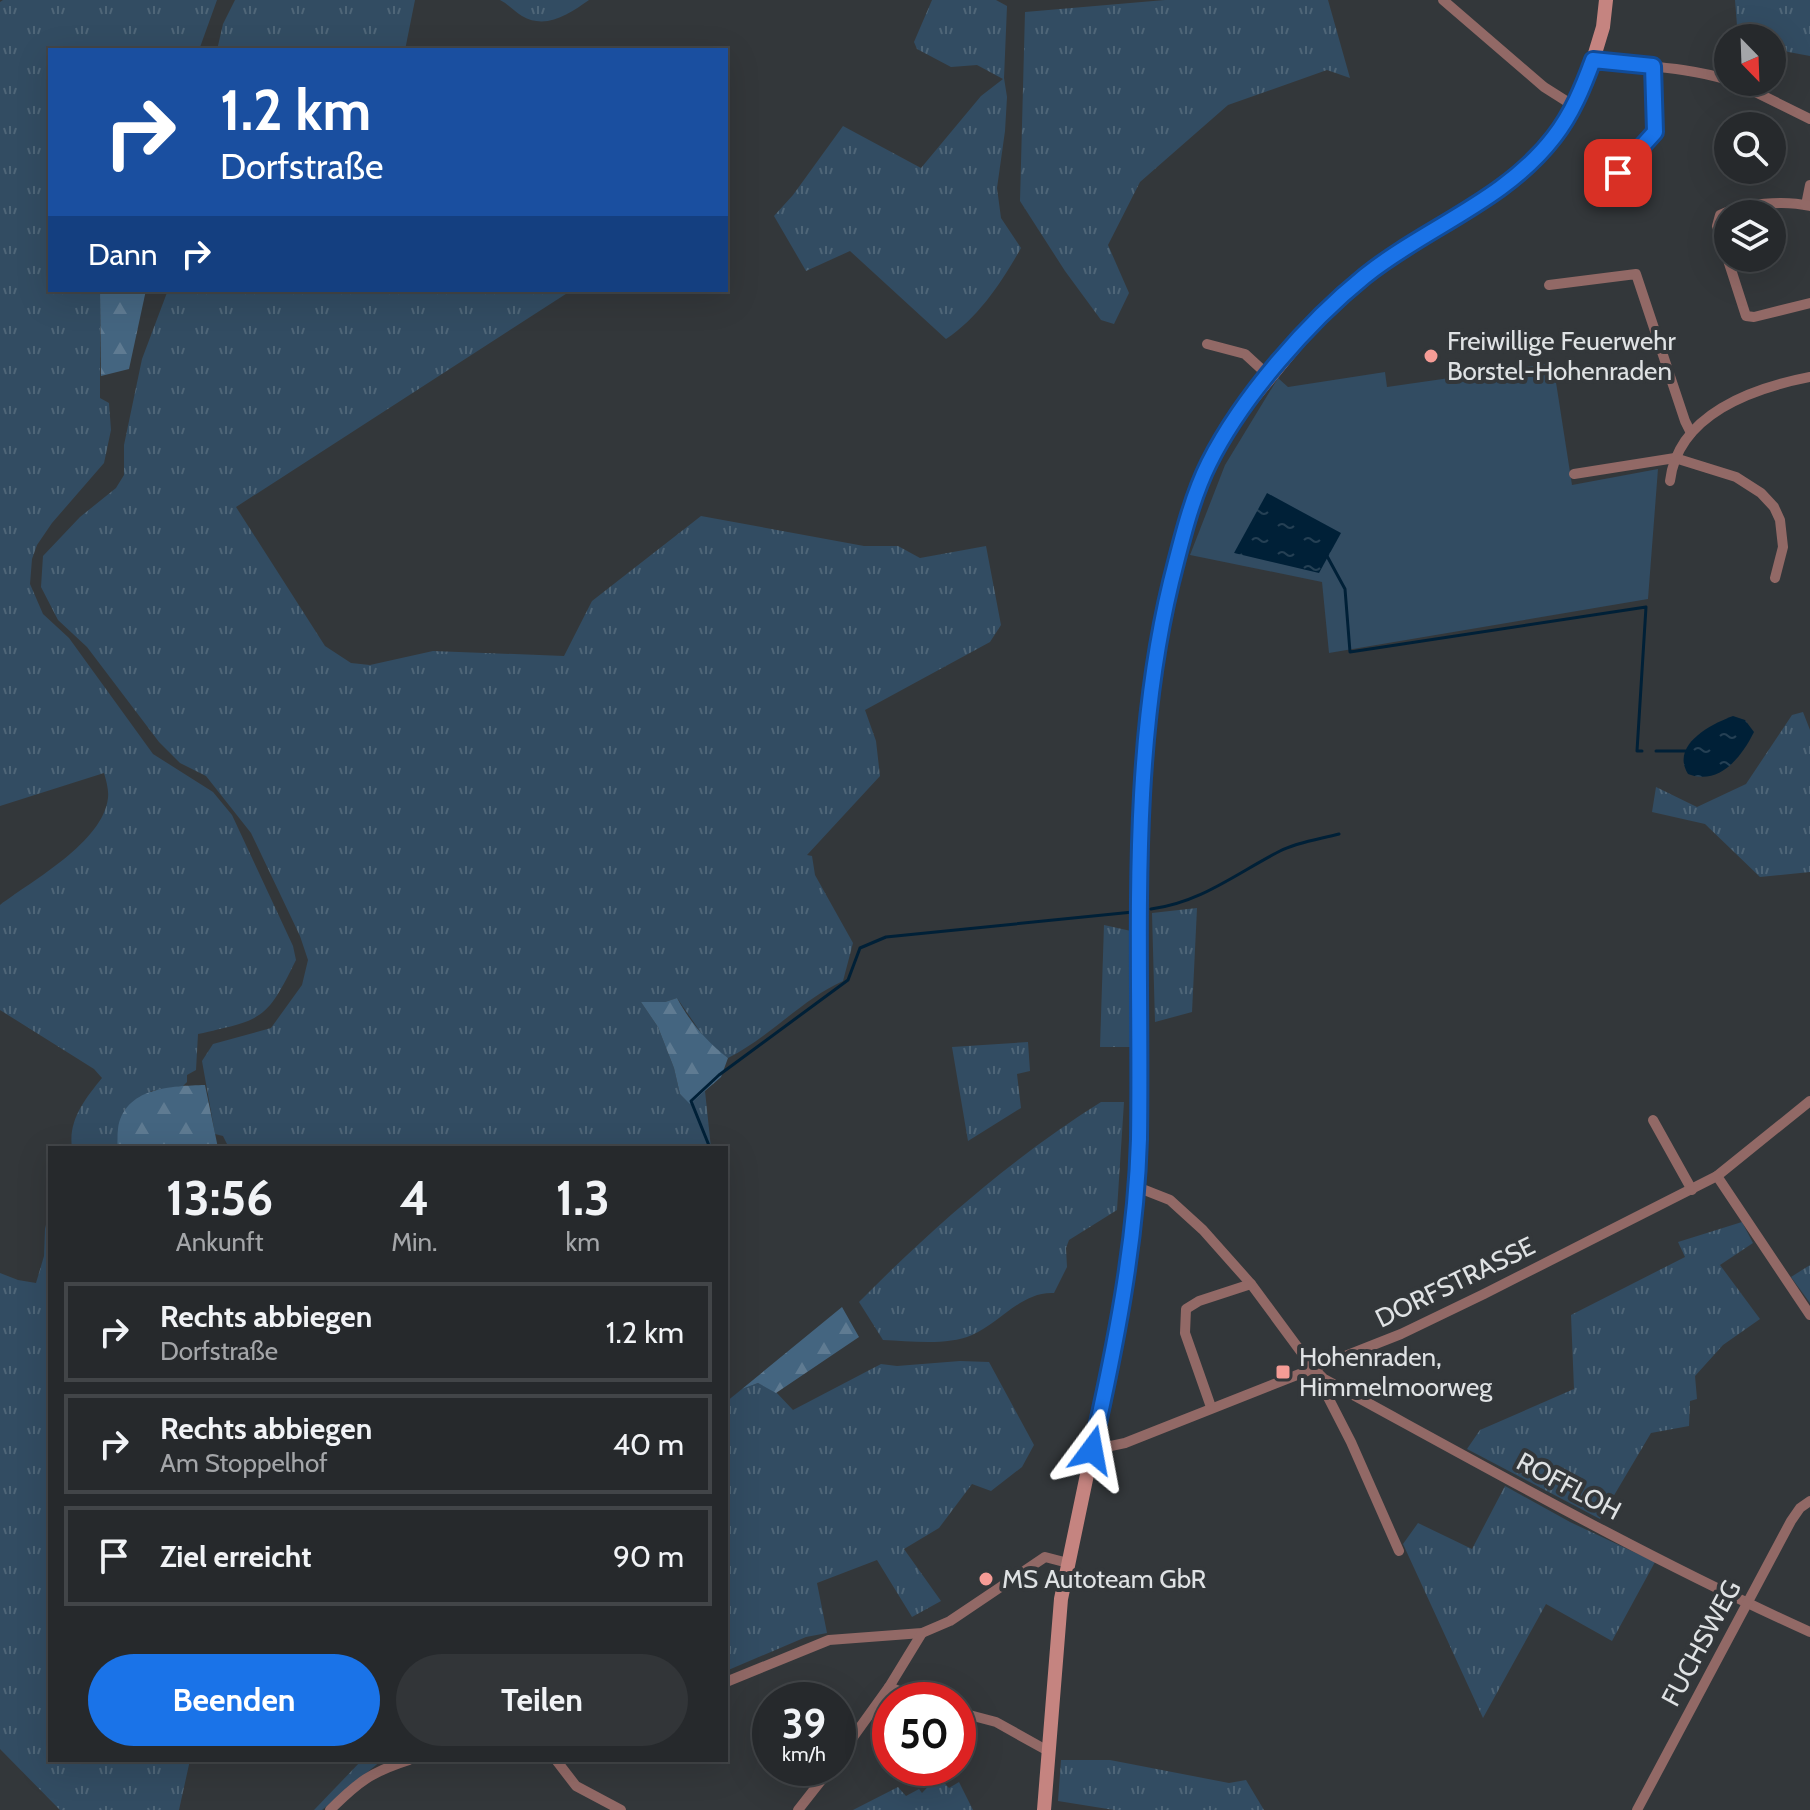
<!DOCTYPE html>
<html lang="de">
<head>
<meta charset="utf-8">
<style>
	body { margin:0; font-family:Cabin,sans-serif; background:#323538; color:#f1f3f6; height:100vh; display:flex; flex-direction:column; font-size:30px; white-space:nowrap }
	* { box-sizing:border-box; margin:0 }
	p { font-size:26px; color:#a4a6a9 }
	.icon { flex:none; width:44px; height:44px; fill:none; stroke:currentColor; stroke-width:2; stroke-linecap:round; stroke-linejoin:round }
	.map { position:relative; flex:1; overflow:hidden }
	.details { position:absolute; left:48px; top:1146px; width:680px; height:616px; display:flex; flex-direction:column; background:#26292c; border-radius:0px; box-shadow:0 8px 32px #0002,0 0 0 2px #424548 }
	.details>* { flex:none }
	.guide { position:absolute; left:48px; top:48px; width:680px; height:244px; border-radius:0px; box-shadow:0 8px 32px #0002,0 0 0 2px #424548; background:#1a4fa0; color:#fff; overflow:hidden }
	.needle { width:52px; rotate:157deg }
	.tools { position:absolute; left:1714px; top:24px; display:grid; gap:16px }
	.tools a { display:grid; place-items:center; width:72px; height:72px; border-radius:50%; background:#26292c; box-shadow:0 8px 32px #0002,0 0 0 2px #424548; font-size:40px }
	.speed { position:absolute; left:752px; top:1682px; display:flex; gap:16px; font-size:40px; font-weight:700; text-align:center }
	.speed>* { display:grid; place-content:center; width:104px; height:104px; border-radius:50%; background:#26292c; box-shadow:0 8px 32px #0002,0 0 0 2px #424548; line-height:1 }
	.speed small { font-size:20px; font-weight:400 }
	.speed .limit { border:12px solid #d22; background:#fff; color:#111 }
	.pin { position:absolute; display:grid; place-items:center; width:68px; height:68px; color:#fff; margin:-34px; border-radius:16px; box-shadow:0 4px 12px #0006 }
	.me { position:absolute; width:88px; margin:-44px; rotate:13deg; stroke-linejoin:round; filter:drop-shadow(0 0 6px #0008) }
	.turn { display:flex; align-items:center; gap:28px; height:168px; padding:0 40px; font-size:36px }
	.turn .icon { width:104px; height:104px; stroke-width:2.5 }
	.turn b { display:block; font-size:56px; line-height:68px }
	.then { display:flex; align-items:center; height:76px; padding:0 40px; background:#0003; gap:16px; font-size:30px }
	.eta { display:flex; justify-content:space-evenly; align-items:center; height:136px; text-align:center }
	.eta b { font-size:48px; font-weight:700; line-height:56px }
	.action { display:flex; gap:16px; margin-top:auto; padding:16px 40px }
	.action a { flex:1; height:92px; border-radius:48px; background:#1a73e8; color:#fff; font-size:32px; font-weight:700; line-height:92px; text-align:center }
	.action a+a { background:#323538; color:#f1f3f6 }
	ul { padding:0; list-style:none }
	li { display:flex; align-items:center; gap:24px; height:100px; margin:0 16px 12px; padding:0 24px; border:4px solid #424548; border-radius:0px }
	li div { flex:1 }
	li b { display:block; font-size:30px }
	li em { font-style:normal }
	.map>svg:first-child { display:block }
	.grass { fill:url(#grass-tufts) }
	.forest { fill:url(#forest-firs) }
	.green { fill:#324c62 }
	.water { fill:url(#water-ripples) }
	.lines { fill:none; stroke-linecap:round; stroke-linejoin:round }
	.stream { stroke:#002037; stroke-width:3 }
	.minor { stroke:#926966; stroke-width:10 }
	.secondary { stroke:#c58480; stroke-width:14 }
	.route-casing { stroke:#114b97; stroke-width:20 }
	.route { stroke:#1a73e8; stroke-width:14 }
	.poi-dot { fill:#f59c96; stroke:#33373a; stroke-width:3 }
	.labels { text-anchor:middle; stroke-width:8; stroke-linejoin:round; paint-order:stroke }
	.poi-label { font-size:26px; fill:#dfe2e4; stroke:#33373a; text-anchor:start }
	.street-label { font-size:26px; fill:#dfe2e4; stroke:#33373a }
</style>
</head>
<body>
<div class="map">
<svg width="1810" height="1810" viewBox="0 0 1810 1810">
	<defs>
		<pattern id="grass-tufts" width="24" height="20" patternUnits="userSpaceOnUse" patternTransform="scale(2)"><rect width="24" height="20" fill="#324c62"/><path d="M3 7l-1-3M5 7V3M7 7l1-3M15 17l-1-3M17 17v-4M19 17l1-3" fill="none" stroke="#4f6678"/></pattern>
		<pattern id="forest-firs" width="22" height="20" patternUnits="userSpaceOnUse" patternTransform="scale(2)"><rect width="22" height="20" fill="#446580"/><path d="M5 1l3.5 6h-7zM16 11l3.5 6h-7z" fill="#5f7b92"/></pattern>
		<pattern id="water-ripples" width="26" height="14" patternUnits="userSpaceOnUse" patternTransform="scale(2)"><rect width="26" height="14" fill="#002037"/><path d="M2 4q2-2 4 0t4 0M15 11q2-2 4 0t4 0" fill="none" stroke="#254054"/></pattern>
	</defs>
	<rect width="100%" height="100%" fill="#33373a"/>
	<g class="grass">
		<path d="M3,0H217L199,50H50V290H100V398L109,403L111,430L104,463L52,523L37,545L32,559L30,584L43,614L69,638L153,754L213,792L232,815L293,946L296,960C266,1021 263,1019 198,1034L196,1070L187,1075V1082L183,1086L151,1091L118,1143L117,1148H72C68,1120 85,1099 102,1078L94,1069L0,1010V905C33,880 103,842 108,798C109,790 106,780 104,773L0,806V2Z"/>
		<path d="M235,0H415L405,50H217L223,24Z"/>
		<path d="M500,0H589C569,14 546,30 522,16C514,11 508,4 500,0Z"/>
		<path d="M932,0H996L1007,6L1004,78L1007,97L1005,131L997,188L1001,218L1021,248C1002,282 978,318 946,339L850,251L806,271L774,216L793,195L843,126L921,168L981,96L1003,79L977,65L951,67L917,49L914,42Z"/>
		<path d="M1165,0H1328L1350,78L1327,70L1228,105L1140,182L1108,245L1129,293L1114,324L1101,320L1065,271L1020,201L1025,12Z"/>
		<path d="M1735,0H1810V56L1772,49V38H1738Z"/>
		<path d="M168,290H572L236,507L325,646L351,663L370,665L433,651L564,656L592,601L701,516L864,546H898L920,558L986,546L1001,625L990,642L865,710L876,741L880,776L807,855L812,856L815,875L853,943L843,981C801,1000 770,1037 728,1058L708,1043L677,998L665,1002H641L658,1027L674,1068L680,1094L690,1103L705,1091L711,1148H229L223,1136L215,1134L202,1061L213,1044L271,1028L302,985L308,960L300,936L251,833L206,776L180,763L159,742L87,647L58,620L41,587L43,556L80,517L116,488L124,475V445L142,359Z"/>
		<path d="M1803,712L1810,730V872L1760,877L1705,824L1652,812L1656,787L1697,807L1746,784L1792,715Z"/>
		<path d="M1197,908L1192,1012L1155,1022L1152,913Z"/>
		<path d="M1104,925L1131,931V1047H1100Z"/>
		<path d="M1028,1042L1030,1071L1017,1074L1021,1108L968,1141L952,1047Z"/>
		<path d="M1101,1102H1124L1117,1210L1069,1240L1066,1248L1067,1267L1054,1293C1022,1291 1000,1323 972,1335C946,1346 911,1341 883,1340L859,1302C933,1227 1012,1158 1101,1102Z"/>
		<path d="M50,1208V1760H190L179,1810H60L0,1749V1273L18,1280L36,1283L44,1256L45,1229Z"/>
		<path d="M1742,1222L1753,1243L1720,1265L1760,1319L1723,1345L1695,1376L1697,1399L1690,1401L1689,1426L1651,1433L1600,1519L1467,1449L1480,1430L1574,1389L1571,1315L1685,1257L1678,1242Z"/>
		<path d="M1810,1265V1303L1791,1277Z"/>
		<path d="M960,1361L989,1362L1034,1445L1022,1467L991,1491L972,1484L939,1528L904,1549L941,1601L912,1617L877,1560L817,1583L827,1633L806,1637L726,1671V1402L742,1389L758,1383L775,1391L793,1410L881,1364L897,1366Z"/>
		<path d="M1505,1486L1570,1522L1655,1562L1612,1641L1546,1604L1483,1718L1403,1544L1418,1523L1472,1549Z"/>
		<path d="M362,1760H382L322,1810H314Z"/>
		<path d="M1061,1760H1110L1229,1783L1246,1780L1264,1810H1114L1058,1801Z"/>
		<path d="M938,1776L949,1788L959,1782L973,1810H853L898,1787L906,1796L919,1789L922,1793Z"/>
	</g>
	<g class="forest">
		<path d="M100,290H146L129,369L101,376Z"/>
		<path d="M677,998C690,1022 706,1041 728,1058L721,1077L690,1104L680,1094L674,1068L658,1027L641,1002H665Z"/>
		<path d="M205,1085L218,1148H117C118,1142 117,1135 118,1129C124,1087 172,1086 205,1085Z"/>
		<path d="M842,1307L859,1337L776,1393L758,1383L742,1389Z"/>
	</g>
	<path class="green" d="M1553,363L1572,485L1658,469L1648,599L1329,653L1322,582L1190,555L1225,465L1278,378L1288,387L1385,372L1387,387Z"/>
	<g class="water">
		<path d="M1267,493L1341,533L1319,573L1234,553Z"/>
		<path d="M1733,716L1745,720L1754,732C1741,758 1719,786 1688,774C1670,745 1711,724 1733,716Z"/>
	</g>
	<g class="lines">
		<g class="stream">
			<path d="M1327,556L1345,589L1350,652L1646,607L1637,751H1642"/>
			<path d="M1656,751H1689"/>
			<path d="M1151,909C1200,903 1237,873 1280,851C1297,842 1320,839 1339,834"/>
			<path d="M710,1148L691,1101L719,1075L848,980L860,948L886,937L1133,912"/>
		</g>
		<g class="minor">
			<path d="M1443,0L1544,87L1574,106"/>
			<path d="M1593,60C1639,67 1684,66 1728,80"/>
			<path d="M1735,82L1810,119"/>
			<path d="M1608,184L1655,132L1653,66"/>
			<path d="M1806,205L1810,185"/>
			<path d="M1810,206C1785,200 1743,203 1720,215L1717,226L1746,316L1754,317L1810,303"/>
			<path d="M1549,285L1636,274L1685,421L1691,433"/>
			<path d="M1207,344L1245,354L1269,376"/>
			<path d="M1574,474L1675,458L1736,477L1761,493L1774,507L1780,520L1783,547L1775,578"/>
			<path d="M1670,481C1678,414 1753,388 1810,377"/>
			<path d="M1653,1120L1692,1190"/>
			<path d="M1717,1176L1810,1315"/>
			<path d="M1137,1187L1170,1200L1203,1230L1251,1284L1313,1368L1351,1442L1399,1551"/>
			<path d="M1313,1368L1324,1379C1484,1466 1644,1557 1810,1632"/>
			<path d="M1211,1407L1185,1333L1186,1309L1199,1301L1251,1284"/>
			<path d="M1092,1450L1125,1443L1401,1334L1484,1294L1717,1176L1810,1101"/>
			<path d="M726,1682L829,1640L922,1633L950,1621L1045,1557L1068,1563"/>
			<path d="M889,1687L921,1700"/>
			<path d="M958,1712L996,1722L1048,1751"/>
			<path d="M838,1758L889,1687L922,1633"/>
			<path d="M556,1760L576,1786L621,1810"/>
			<path d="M330,1810C358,1782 371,1772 409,1760"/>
			<path d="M798,1810L831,1768"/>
			<path d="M1637,1810L1791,1521L1800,1508L1810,1501"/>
		</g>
		<path class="secondary" d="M1044,1810L1061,1599L1121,1312L1137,1187L1141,842L1147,716L1158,638L1190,514L1209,464L1236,418L1319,317L1367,274L1513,179L1554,138L1574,106L1593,60L1603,27L1606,0"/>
	</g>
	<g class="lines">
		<defs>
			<path id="route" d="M1092,1450C1115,1348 1136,1244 1139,1139C1142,953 1127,764 1171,582C1181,543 1191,499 1209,463C1242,397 1308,322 1365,276C1426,227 1505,201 1554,137C1572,114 1583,87 1593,60L1653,66L1655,132L1618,173"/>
		</defs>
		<use href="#route" class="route-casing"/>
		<use href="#route" class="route"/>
	</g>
	<g class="poi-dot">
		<circle cx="1431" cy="356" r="8"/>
		<rect x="1275" y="1364" width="16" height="16" rx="4"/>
		<circle cx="986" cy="1579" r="8"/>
	</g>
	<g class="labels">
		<g class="poi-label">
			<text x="1447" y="350">Freiwillige Feuerwehr<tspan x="1447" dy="30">Borstel-Hohenraden</tspan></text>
			<text x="1299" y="1366">Hohenraden,<tspan x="1299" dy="30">Himmelmoorweg</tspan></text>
			<text x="1002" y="1588">MS Autoteam GbR</text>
		</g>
		<g class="street-label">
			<text transform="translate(1455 1282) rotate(-26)" y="9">DORFSTRASSE</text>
			<text transform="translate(1569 1486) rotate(28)" y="9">ROFFLOH</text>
			<text transform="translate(1701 1643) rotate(-62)" y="9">FUCHSWEG</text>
		</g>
	</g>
</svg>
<div class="tools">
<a><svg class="needle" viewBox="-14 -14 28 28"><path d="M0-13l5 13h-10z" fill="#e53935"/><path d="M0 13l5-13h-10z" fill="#a4a6a9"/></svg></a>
<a><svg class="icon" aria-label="search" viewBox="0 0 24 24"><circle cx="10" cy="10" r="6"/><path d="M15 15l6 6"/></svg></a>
<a><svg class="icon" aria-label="layers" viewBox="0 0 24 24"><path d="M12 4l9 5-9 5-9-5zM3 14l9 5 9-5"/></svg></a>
</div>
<div class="speed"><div>39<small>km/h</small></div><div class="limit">50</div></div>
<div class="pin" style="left:1618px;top:173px;background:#d93025"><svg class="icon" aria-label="arrive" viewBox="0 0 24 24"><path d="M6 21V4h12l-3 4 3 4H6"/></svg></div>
<svg class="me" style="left:1092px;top:1450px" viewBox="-20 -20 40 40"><path d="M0-17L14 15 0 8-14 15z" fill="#1a73e8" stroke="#fff" stroke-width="4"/></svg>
<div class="guide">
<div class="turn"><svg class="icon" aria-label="right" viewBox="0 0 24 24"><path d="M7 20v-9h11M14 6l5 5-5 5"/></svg><div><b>1.2 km</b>Dorfstraße</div></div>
<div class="then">Dann<svg class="icon" aria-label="right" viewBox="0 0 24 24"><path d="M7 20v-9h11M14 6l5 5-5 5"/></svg></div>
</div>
<section class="details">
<div class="eta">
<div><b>13:56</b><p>Ankunft</p></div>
<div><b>4</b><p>Min.</p></div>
<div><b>1.3</b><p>km</p></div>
</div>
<ul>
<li><svg class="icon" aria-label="right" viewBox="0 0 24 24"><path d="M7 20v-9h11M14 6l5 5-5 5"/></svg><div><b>Rechts abbiegen</b><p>Dorfstraße</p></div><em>1.2 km</em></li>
<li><svg class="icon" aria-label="right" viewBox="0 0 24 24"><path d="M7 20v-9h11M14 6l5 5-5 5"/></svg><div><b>Rechts abbiegen</b><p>Am Stoppelhof</p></div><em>40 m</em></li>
<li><svg class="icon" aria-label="arrive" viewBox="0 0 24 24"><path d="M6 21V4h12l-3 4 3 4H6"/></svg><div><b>Ziel erreicht</b></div><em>90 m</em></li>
</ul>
<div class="action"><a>Beenden</a><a>Teilen</a></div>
</section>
</div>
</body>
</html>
